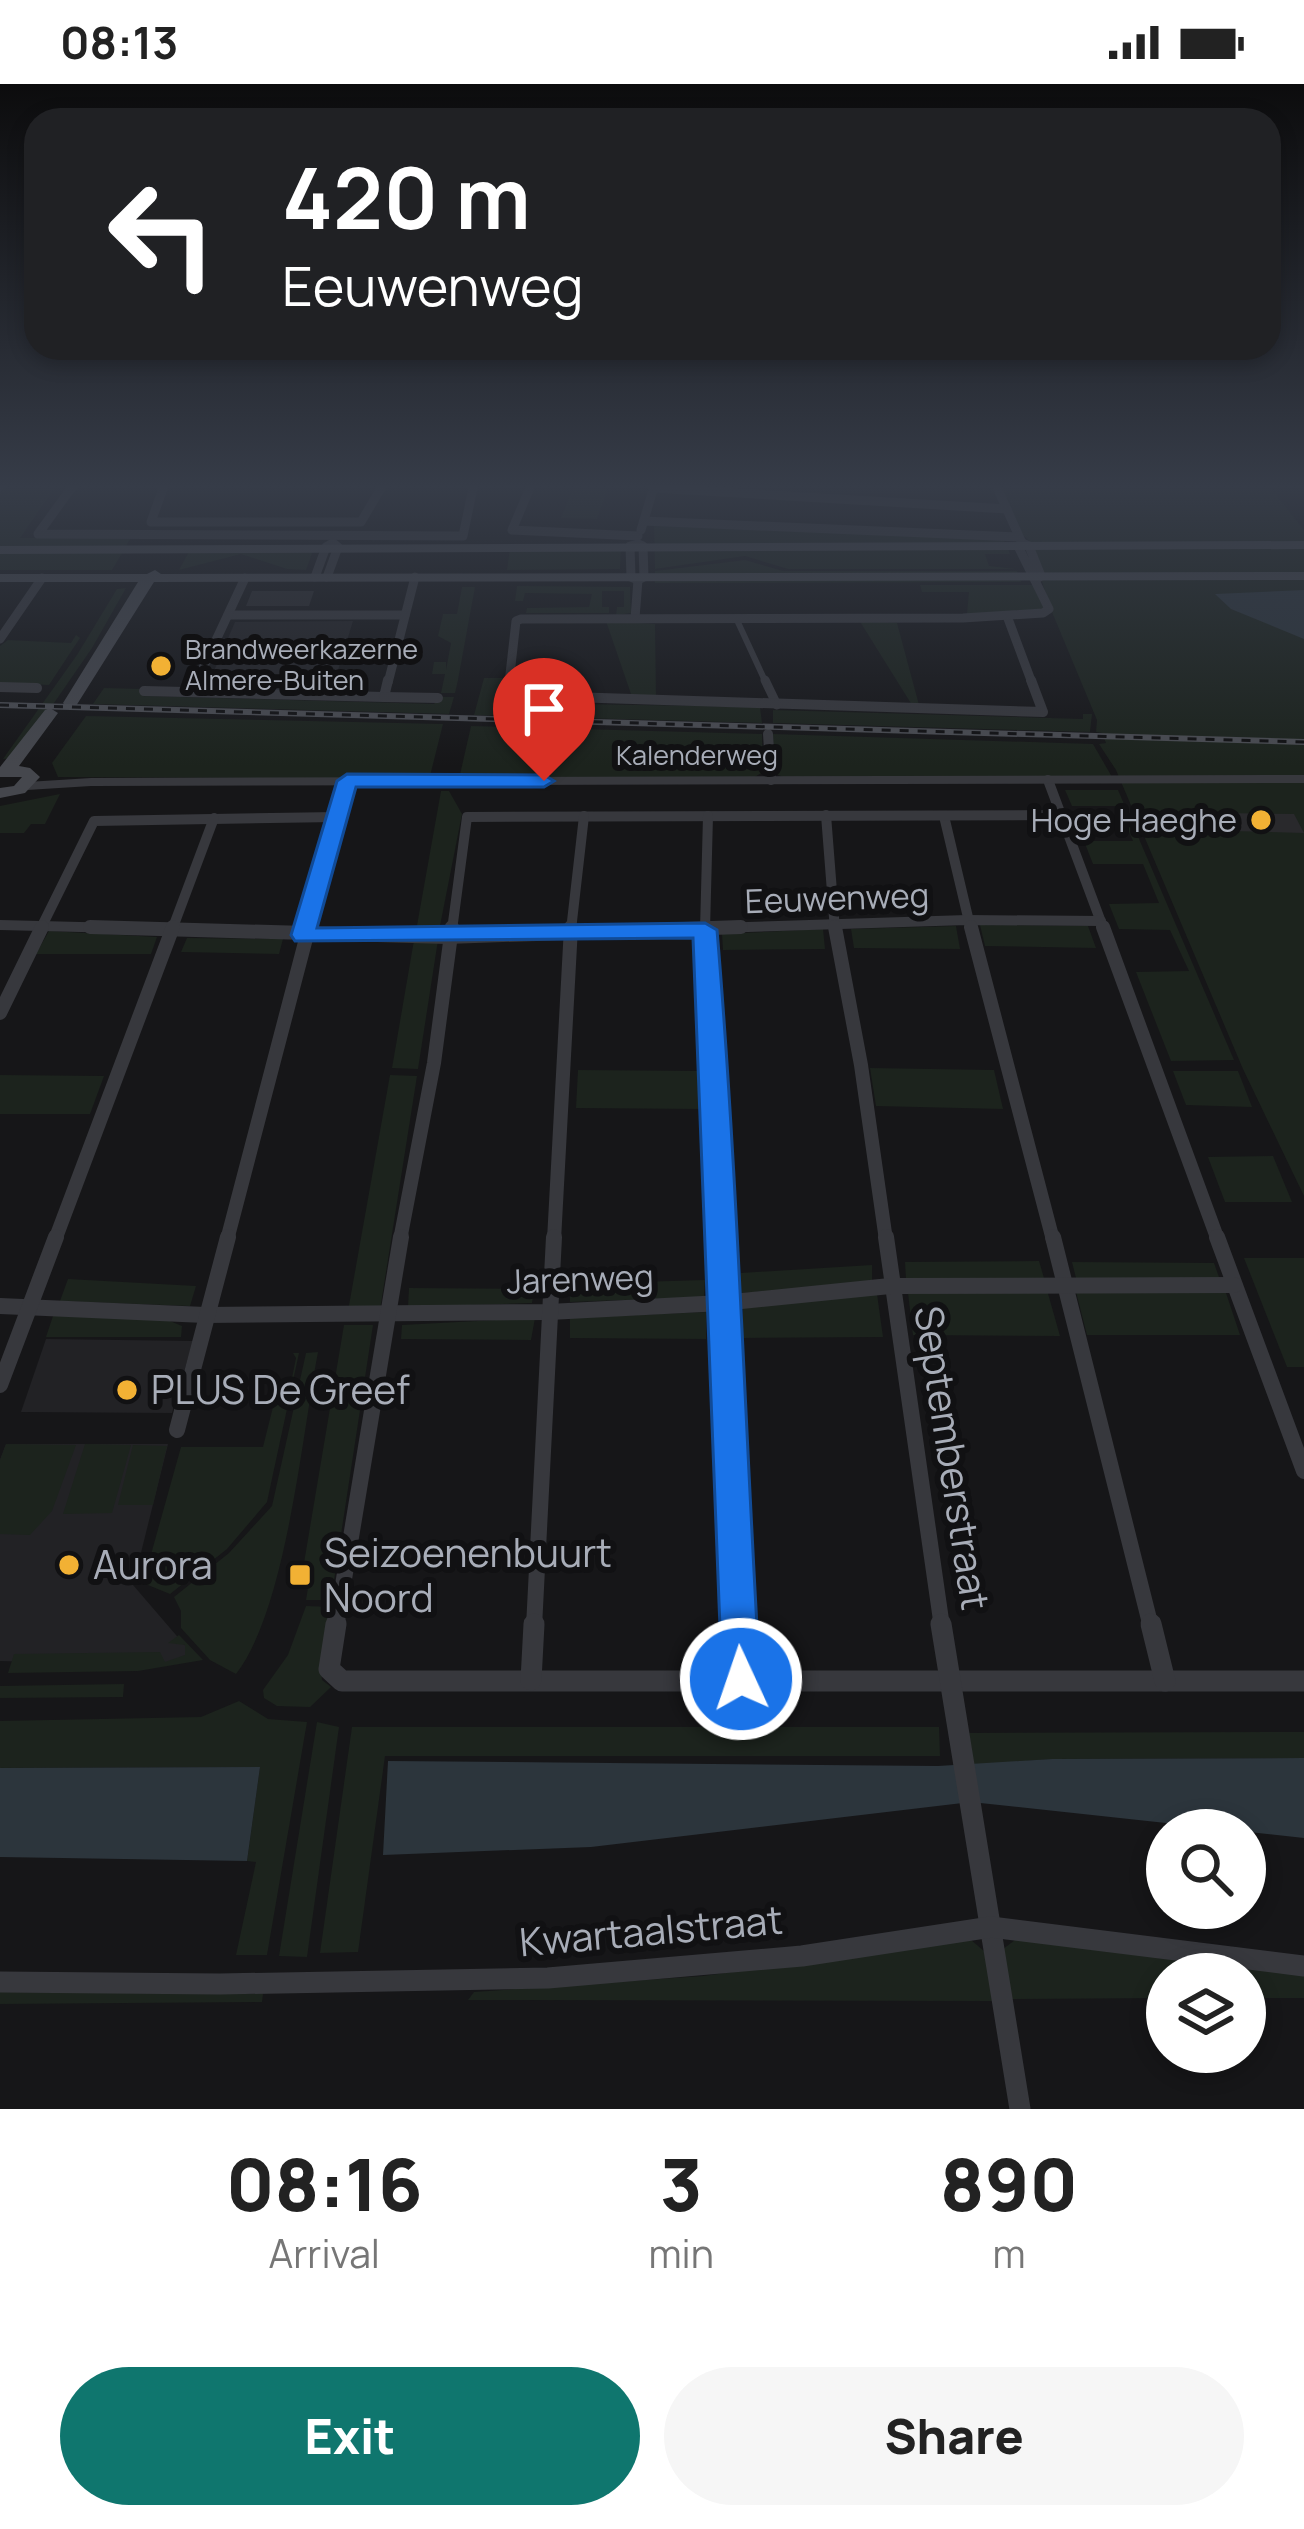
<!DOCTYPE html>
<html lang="en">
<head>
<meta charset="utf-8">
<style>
	body { margin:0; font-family:Manrope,sans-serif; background:#f6f6f6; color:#222; height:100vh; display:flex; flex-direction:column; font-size:45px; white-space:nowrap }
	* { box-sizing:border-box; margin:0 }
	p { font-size:39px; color:#767676 }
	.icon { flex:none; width:66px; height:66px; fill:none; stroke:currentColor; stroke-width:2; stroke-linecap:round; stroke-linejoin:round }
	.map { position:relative; height:2025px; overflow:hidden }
	.sheet { display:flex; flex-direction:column; background:#fff; flex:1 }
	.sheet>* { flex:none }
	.top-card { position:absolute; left:24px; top:24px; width:1257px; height:252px; border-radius:36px; box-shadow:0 6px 18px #0003; background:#202124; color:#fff; overflow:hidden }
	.tools { position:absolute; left:1146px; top:1725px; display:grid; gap:24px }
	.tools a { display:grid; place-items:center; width:120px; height:120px; border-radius:50%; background:#fff; box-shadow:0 6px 18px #0003; font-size:60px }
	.pin { position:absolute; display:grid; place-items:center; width:102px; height:102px; color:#fff; margin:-123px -51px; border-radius:50% 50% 50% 0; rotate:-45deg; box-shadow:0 0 12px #0007 }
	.pin .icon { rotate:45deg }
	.me { position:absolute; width:132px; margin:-66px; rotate:357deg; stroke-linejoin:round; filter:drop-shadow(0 0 9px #0008) }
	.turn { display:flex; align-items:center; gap:42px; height:252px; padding:0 60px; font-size:54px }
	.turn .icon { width:156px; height:156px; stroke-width:2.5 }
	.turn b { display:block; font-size:84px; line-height:102px }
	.eta { display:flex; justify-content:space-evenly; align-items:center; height:204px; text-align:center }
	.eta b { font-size:72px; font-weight:800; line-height:84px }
	.primary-button { display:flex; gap:24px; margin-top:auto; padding:24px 60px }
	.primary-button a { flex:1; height:138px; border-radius:72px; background:#0f766e; color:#fff; font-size:48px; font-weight:800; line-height:138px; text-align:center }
	.primary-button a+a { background:#f6f6f6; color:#222 }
	.status { display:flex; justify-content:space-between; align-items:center; height:84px; padding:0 60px; background:#fff; direction:ltr }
	.status svg { height:33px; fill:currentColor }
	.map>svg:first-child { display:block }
	.built { fill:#222225 }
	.green { fill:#1c231d }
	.water { fill:#2c353c }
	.building { fill:#29292c }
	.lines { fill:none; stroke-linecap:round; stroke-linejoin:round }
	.pedestrian-far1 { stroke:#37383d; stroke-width:6 }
	.pedestrian { stroke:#37383d; stroke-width:9 }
	.minor-far4 { stroke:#37383d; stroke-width:9 }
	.minor-far3 { stroke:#37383d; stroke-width:10 }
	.minor-far2 { stroke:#37383d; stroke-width:14 }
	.minor-far1 { stroke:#37383d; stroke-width:16 }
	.minor { stroke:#37383d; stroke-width:21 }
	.tertiary { fill:#37383d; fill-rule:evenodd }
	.secondary { fill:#45474d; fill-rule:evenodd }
	.rail-casing { stroke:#4a4c52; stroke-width:6 }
	.rail { stroke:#111113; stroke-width:3; stroke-dasharray:9; stroke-linecap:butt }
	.route { fill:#1a73e8; stroke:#114b97; stroke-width:3 }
	.poi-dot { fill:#f2b134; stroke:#111113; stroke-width:4.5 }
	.labels { text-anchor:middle; stroke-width:12; stroke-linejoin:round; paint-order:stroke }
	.far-poi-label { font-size:27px; fill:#a8adb8; stroke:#111113; text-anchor:start }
	.far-street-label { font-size:27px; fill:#a8adb8; stroke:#111113 }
	.poi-label { font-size:33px; fill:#a8adb8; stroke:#111113; text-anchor:end }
	.street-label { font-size:33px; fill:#a8adb8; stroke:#111113 }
	.near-poi-label { font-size:39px; fill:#a8adb8; stroke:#111113; text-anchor:start }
	.near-street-label { font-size:39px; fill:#a8adb8; stroke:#111113 }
</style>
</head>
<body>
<div class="status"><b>08:13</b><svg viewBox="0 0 49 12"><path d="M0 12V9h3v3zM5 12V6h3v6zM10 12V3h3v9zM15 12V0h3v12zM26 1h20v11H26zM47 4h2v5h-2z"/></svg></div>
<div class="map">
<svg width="1304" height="2025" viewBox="0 0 1304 2025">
	<rect width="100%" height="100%" fill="#161618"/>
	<g class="built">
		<path d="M353,537L332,606L207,603L235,538Z"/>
		<path d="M46,1255L193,1257L172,1329L21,1328Z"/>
		<path d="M6,1360H168L133,1501L194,1572L166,1582L0,1577V1376Z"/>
	</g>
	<g class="green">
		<path d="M7,399H58L20,454H131L126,462L0,465V407Z"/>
		<path d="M575,399H610L597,435L561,434Z"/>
		<path d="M1267,399L1304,446V1112L1243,985L1116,686L1099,660L1106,659L1102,649L1096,648L1097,636L1052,528L1028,455L1019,449L999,401Z"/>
		<path d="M654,439L1004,456L1010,470H985L989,482L1016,485H788L745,472L655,485Z"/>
		<path d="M621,463L620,485L507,486L510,464Z"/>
		<path d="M125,464L112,486H0V467Z"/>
		<path d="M191,464H314L306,486L287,485L241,470L179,486Z"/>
		<path d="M745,476L783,487H1017L1021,498L655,499V487Z"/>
		<path d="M920,501H1035L1044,525L967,530L969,508H922Z"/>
		<path d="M517,502L630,503L631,529L616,531L617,523H624V507H602V523H609V529H526L527,524L589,523L592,510L525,509L523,517H515Z"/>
		<path d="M462,503H475L458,596L455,609H441L445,590H432L434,578H446V586L451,559L438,552L443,530H457Z"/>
		<path d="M126,504L92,564L16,674L3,675L77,571L117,505Z"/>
		<path d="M859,536L897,539L919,621H912Z"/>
		<path d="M606,537L655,540L656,614L632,613Z"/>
		<path d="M76,551L80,554L49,601L0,599V562L8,556L71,559Z"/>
		<path d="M484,594H504L502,610L516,619L760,623L762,639L474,631Z"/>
		<path d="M104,604L143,605V612L434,620L440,613H454L449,630L93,620Z"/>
		<path d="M773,626L1083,635V630H1092L1090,648L773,639Z"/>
		<path d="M86,632L443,640L430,692L420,695L58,693L52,679Z"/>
		<path d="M471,642L762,650L763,688L753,694L459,695Z"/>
		<path d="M773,650L1093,660L1112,693L785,694L774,689Z"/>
		<path d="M1065,706H1118L1234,976L1171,977L1136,888L1189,887L1170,846L1119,845L1109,820L1159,819L1143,780H1093L1084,757H1133L1118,722H1072Z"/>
		<path d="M441,707H449L462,730L439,847H416Z"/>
		<path d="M60,710L45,740H31L24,749H0V722Z"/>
		<path d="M980,841L1088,842L1096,864L985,862Z"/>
		<path d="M956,842L960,865L854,864L851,845Z"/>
		<path d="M823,845L825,865L723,866L722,850Z"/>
		<path d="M49,847L157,853L151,870H36Z"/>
		<path d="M187,854L283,855L279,870L181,868Z"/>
		<path d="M414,856H438L418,985L392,984Z"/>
		<path d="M870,984L994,986L1003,1025L876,1022Z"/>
		<path d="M578,986L698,987L701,1025L576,1024Z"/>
		<path d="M1173,987H1238L1252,1023L1186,1021Z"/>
		<path d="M0,991L104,992L90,1030H0Z"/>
		<path d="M390,991L417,992L380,1226L348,1227Z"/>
		<path d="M1273,1072L1292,1118H1225L1208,1073Z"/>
		<path d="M1244,1174H1304V1283H1287Z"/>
		<path d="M1039,1177L1044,1194L906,1195L905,1178Z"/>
		<path d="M1072,1178L1214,1179L1220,1196L1076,1194Z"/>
		<path d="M872,1181V1199L741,1209V1189Z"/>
		<path d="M68,1195L196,1202L190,1222L60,1217Z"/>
		<path d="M705,1196L704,1213L570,1218V1200Z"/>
		<path d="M409,1204L534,1205L532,1219L408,1223Z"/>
		<path d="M1075,1204L1226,1209L1240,1251H1087Z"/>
		<path d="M1047,1206L1060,1252L913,1251L908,1209Z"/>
		<path d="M877,1210L883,1253L743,1254V1224Z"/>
		<path d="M706,1228V1255L570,1254V1234Z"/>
		<path d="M54,1229L165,1235L182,1242L181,1253H46Z"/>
		<path d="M535,1234L531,1256L401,1255L402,1241Z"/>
		<path d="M344,1241H373L331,1516H306L312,1480L304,1479Z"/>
		<path d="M318,1268C302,1352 286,1526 236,1590L210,1576L181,1544V1527L174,1513L229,1469L272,1422L306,1269Z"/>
		<path d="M293,1269H299L267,1418L227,1465L170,1510L143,1499L181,1363H263L275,1315L288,1314L296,1274Z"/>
		<path d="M6,1360L76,1361L52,1427L30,1451L0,1450V1376Z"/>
		<path d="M85,1360L131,1361L112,1429L63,1430Z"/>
		<path d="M133,1361L167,1362L153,1421H118Z"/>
		<path d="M306,1522L331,1523L321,1587L322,1596L331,1603L310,1623L277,1622L264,1614L263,1606L288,1571Z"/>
		<path d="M179,1551L203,1576L138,1587L8,1589L14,1570L160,1568L165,1578L185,1571V1561L168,1559Z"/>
		<path d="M124,1600L123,1613L0,1614V1602Z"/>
		<path d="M239,1617L268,1635L307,1638L267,1871H236L256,1778L247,1777L260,1683L0,1684V1637L201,1633Z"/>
		<path d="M317,1638L339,1643L307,1873L279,1872Z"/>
		<path d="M352,1643H939L940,1672H385L358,1868L320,1869Z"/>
		<path d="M1304,1648V1674L1052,1675L974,1681L969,1649Z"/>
		<path d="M971,1856L984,1867L997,1917L468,1916L474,1908L703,1892Z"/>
		<path d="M1015,1856L1304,1891V1914H1245V1890H1167V1914L1009,1915L1003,1865Z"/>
		<path d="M0,1908L263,1910L262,1918L0,1920Z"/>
	</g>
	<g class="water">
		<path d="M1304,506V555L1231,525L1215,510Z"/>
		<path d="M1304,1674V1754L971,1718L591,1763L383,1771L388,1677L938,1682L1052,1675Z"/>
		<path d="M260,1683L247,1777L0,1773V1684Z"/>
	</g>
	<g class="building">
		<path d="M252,507H314L309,522H246Z"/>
		<path d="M1221,729L1294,730L1304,749L1231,747Z"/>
	</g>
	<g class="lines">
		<path class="pedestrian-far1" d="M736,534L766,599"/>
		<path class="pedestrian" d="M765,596L777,621"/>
		<g class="minor-far4">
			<path d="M75,399L38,450L463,452L474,399"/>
			<path d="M165,399L151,438H361L384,399"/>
			<path d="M532,399L512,446L638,452"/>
			<path d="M995,399L1022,459"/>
			<path d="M653,404L1007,425"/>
			<path d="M644,437L1018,453"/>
			<path d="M641,446L655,399"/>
			<path d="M638,460L643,462L644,493L638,496L631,493L630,462Z"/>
			<path d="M315,493L326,463L333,459L338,463L327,493"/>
			<path d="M228,531H405"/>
			<path d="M1007,532L1032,599"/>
			<path d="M635,534L638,496"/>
			<path d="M0,555L42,494"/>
			<path d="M196,599L245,494"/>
			<path d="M388,599L415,493"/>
			<path d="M509,599L516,537L521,535L963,534L1043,529L1049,525L1018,462L1022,459L1029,462L1041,492L1037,495"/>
		</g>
		<g class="minor-far3">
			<path d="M509,596L507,611L1043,628L1031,596"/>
			<path d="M0,603L37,604"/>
			<path d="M144,607L384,613L388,596"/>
			<path d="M196,608L197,596"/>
			<path d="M384,613L438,614"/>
			<path d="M768,650L771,696"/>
			<path d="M1048,696L1104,846"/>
			<path d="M826,731L835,846"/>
			<path d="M944,732L971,846"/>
			<path d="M0,841L201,846"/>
			<path d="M40,846L94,737L337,733"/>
			<path d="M172,846L214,734"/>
			<path d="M308,846L347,697"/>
			<path d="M452,846L467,733L1061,731"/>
			<path d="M571,846L584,732"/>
			<path d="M649,846L967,836L1101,837"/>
			<path d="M705,846L708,732"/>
		</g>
		<g class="minor-far2">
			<path d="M90,843L447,853L741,843"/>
			<path d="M705,843L720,1156"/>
			<path d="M835,843L861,981L886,1156"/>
			<path d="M971,843L1053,1156"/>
			<path d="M1103,843L1218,1156"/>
			<path d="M0,929L42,843"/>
			<path d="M55,1156L173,843"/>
			<path d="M227,1156L309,843"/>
			<path d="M400,1156L434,979L452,843"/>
			<path d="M554,1156L571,843"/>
		</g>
		<g class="minor-far1">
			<path d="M720,1153L738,1543"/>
			<path d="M886,1153L942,1543"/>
			<path d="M1053,1153L1151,1543"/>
			<path d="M1217,1153L1304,1387"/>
			<path d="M0,1222L205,1231L549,1228L722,1219L890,1202L1234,1201"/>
			<path d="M0,1301L56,1153"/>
			<path d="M177,1346L228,1153"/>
			<path d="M336,1543L401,1153"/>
			<path d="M534,1543L554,1153"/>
		</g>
		<g class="minor">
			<path d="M336,1540L329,1585L342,1597H1304"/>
			<path d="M738,1540L741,1595"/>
			<path d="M941,1540L1020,2025"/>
			<path d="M1151,1540L1165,1597"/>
			<path d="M531,1596L534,1540"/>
			<path d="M0,1898L220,1900L548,1894L802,1872L991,1843L1304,1882"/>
		</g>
		<path class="tertiary" d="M1304,691V699L91,702L27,706L20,702L27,698L91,694Z"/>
		<g class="secondary">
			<path d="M0,399H10L0,408Z"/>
			<path d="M1304,457V465L0,470V462Z"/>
			<path d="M155,486L161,490L1304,488V496L154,498L76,622H66L63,619L138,498H0V490H147Z"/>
			<path d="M50,624L58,629L19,682L30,684L40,693L25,709L0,714V704L14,702L22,693H0V683L45,626Z"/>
		</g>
		<defs>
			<path id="rail" d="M0,621L1304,658"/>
		</defs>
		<use href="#rail" class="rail-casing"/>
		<use href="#rail" class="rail"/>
	</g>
	<linearGradient id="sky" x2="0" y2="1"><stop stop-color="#0c0c0d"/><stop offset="0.59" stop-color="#363c48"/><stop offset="1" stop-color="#363c48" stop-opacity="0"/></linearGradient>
	<rect width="1304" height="682" fill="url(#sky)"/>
	<path class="route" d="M347,690L544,691L554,697L544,703H356L317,844L705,839L717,846C738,1095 745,1345 760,1595L755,1607L741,1612L727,1607L722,1595L693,854L295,857L291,851L337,697Z"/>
	<g class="poi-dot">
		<circle cx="161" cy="582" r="12"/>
		<circle cx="1261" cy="736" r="12"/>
		<circle cx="127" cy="1306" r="12"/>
		<circle cx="69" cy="1481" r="12"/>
		<rect x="288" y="1479" width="24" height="24" rx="6"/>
	</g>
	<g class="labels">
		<g class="far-poi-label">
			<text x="185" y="575">Brandweerkazerne<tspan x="185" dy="31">Almere-Buiten</tspan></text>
		</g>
		<g class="far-street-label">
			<text x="697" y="681">Kalenderweg</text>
		</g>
		<g class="poi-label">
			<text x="1237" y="748">Hoge Haeghe</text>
		</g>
		<g class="street-label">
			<text transform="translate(837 814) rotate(-2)" y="12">Eeuwenweg</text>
			<text transform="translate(580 1195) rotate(-2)" y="12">Jarenweg</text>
		</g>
		<g class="near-poi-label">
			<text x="151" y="1320">PLUS De Greef</text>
			<text x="324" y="1483">Seizoenenbuurt<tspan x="324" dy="45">Noord</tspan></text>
			<text x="93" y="1495">Aurora</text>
		</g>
		<g class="near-street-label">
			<text transform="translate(952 1374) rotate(81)" y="14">Septemberstraat</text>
			<text transform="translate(651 1847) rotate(-5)" y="14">Kwartaalstraat</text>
		</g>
	</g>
</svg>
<div class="tools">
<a><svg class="icon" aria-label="search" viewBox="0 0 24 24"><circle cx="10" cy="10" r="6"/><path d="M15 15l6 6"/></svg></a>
<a><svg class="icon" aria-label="layers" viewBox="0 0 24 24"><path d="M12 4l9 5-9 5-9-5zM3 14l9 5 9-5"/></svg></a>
</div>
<div class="pin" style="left:544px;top:697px;background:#d93025"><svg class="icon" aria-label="arrive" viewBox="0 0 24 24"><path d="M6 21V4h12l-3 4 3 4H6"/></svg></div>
<svg class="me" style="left:741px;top:1595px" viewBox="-20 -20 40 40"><circle r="17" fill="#1a73e8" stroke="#fff" stroke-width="3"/><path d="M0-11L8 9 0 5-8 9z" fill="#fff"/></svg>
<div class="top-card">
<div class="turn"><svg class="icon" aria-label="left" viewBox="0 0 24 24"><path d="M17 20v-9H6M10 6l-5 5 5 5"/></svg><div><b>420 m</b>Eeuwenweg</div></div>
</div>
</div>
<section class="sheet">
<div class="eta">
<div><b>08:16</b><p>Arrival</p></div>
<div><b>3</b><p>min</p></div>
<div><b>890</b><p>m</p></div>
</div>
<div class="primary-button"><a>Exit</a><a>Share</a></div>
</section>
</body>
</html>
